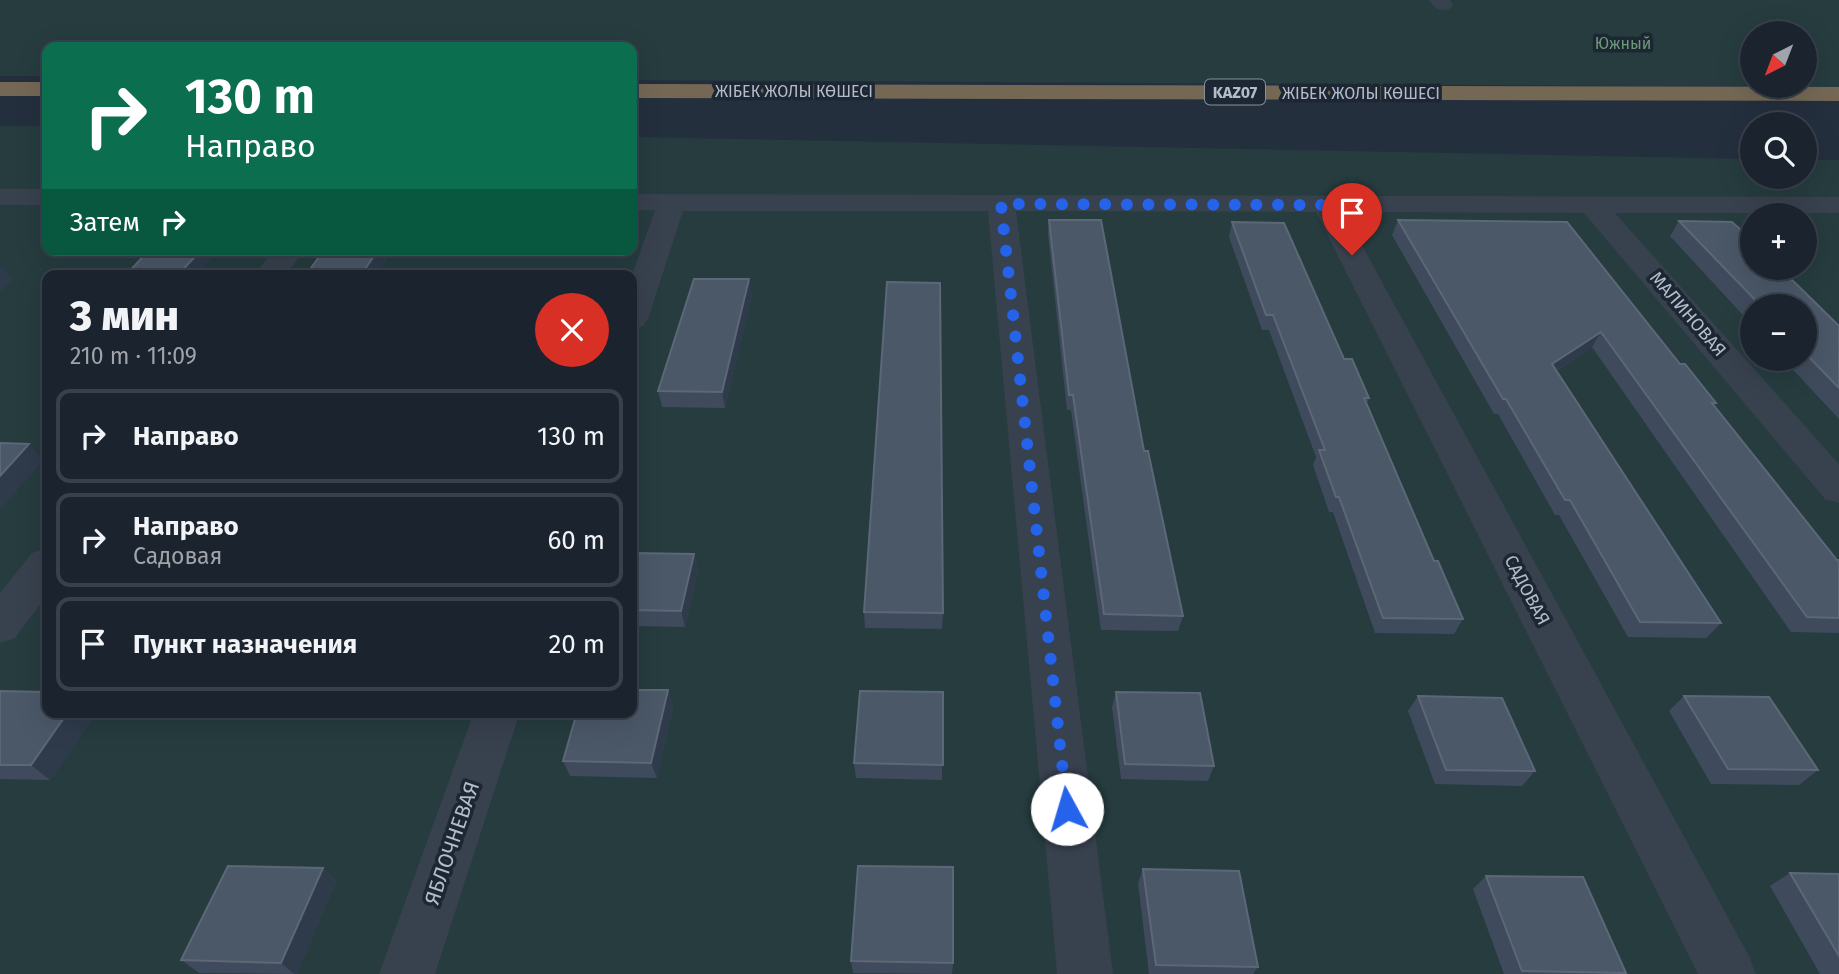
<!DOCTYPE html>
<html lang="ru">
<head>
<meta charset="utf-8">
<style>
	body { margin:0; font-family:"Fira Sans",sans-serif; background:#242b36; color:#f1f3f6; height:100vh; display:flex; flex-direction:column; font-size:26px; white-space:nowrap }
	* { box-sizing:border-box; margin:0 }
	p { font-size:23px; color:#a0a4aa }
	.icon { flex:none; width:38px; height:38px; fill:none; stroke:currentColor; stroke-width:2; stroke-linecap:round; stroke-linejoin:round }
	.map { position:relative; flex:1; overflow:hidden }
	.sheet { position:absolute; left:42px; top:270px; width:595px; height:448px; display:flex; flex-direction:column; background:#1b232e; border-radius:14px; box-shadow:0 7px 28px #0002,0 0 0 2px #39404a }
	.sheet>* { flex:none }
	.top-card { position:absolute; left:42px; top:42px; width:595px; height:214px; border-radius:14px; box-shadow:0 7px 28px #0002,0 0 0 2px #39404a; background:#0b6e4f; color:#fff; overflow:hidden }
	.needle { width:46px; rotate:222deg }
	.fabs { position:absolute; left:1740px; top:21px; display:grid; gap:14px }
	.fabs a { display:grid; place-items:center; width:77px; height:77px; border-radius:50%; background:#1b232e; box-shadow:0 7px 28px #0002,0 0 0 2px #39404a; font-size:35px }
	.pin { position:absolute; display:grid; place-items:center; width:60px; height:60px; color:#fff; margin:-72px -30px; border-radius:50% 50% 50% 0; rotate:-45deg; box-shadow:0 0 7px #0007 }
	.pin .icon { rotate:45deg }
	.me { position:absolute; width:77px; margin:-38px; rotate:354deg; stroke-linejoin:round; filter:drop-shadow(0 0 5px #0008) }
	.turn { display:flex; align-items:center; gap:24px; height:147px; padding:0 28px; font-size:32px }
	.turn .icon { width:91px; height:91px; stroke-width:2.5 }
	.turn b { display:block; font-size:49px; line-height:60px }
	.then { display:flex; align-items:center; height:66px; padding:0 28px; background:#0003; gap:14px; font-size:26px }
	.round { display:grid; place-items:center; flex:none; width:74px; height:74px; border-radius:37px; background:#242b36 }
	.summary { display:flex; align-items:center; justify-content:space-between; height:119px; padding:0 28px }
	h1 { font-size:42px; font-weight:800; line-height:52px }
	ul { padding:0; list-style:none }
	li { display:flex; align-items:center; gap:21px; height:94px; margin:0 14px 10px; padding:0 14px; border:4px solid #39404a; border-radius:14px }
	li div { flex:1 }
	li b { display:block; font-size:26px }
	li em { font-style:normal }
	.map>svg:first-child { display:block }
	.green { fill:#263c3f; fill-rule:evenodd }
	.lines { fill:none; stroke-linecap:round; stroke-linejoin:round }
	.minor { fill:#38414e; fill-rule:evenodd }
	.highway { fill:#746855; fill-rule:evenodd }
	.wall { fill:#3f4b5c }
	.shaded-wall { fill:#2f3b4b }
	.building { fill:#4b5868; stroke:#5c6777; stroke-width:2 }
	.route { stroke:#2563eb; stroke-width:12; stroke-dasharray:0 21.6 }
	.labels { text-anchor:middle; stroke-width:7; stroke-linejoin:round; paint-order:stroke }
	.far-park-label { font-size:16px; fill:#6b9a76; stroke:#1d2633 }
	.far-street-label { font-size:16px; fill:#b4bcc9; stroke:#1d2633 }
	.shield { fill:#1d2633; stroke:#878f9c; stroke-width:2 }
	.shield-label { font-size:16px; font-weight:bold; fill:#b4bcc9 }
	.street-label { font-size:18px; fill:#b4bcc9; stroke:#1d2633 }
	.near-street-label { font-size:21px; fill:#b4bcc9; stroke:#1d2633 }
</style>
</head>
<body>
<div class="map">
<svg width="1839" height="974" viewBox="0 0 1839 974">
	<rect width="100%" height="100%" fill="#242f3e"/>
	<g class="green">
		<path d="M0,0H1839V87L632,80V47H47V76H0ZM1752,33H1804V86H1752Z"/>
		<path d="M0,126H47V250H632V137L1752,159V177H1804V160H1839V974H0ZM1752,215H1804V268H1752ZM47,275H632V712H47ZM1752,306H1804V359H1752Z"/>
	</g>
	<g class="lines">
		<g class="minor">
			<path d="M1429,0H1450L1453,5L1450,9C1439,12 1435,9 1429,0Z"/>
			<rect x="0" y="189" width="47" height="16"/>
			<path d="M632,194L1839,197V213H1615L1839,464V503L1825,499L1584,213L1344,212L1748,954L1756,974H1698L1316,212L1016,211L1113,974H1057L988,211H683L648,319L643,326L632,329V275L655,210H632Z"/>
			<path d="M273,250H304L286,275H255Z"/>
			<path d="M47,548V595L15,638L0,643V593L32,553Z"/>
			<path d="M474,712H520L435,974H379Z"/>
		</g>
		<g class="highway">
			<rect x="0" y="82" width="47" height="14"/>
			<path d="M632,84L1839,87V101L632,98Z"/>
		</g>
	</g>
	<g class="wall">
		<path d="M1049,220L1144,451L1183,616L1178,631L1101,630L1071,410H1067L1048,234Z"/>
		<path d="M1398,220L1680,364L1716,403L1714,406L1837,560H1839V633L1791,632L1592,347L1556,371L1721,623L1706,638L1628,637L1559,515H1555L1498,414H1494L1392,235Z"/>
		<path d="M1679,221L1839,326V419L1783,359H1804V306H1752V325L1670,236Z"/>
		<path d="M1232,222L1344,359L1369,398L1367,403L1434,561L1463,619L1454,634L1375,633L1333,512H1329L1313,465L1316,457L1269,330H1262L1229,237Z"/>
		<path d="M752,295L725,408L662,407L658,391Z"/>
		<path d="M632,553L694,554L698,570L685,627L632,626Z"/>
		<path d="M864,612L943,613L942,629L865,628Z"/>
		<path d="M668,690L673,706L657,778L570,776L563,761Z"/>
		<path d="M0,691L47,712H96L50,780L0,779Z"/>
		<path d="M943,692L942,780L856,778L854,763Z"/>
		<path d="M1116,692L1214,766L1208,781L1121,779L1112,707Z"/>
		<path d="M1418,696L1535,771L1522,786L1435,784L1408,711Z"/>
		<path d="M1684,696L1818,770L1799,785L1711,784L1669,711Z"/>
		<path d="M323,868L336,881L297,974L199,973L181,960Z"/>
		<path d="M1143,869L1258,967L1253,974H1149L1138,883Z"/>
		<path d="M1790,873L1839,874V974H1820L1770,886Z"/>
		<path d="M1486,876L1626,973L1624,974H1504L1473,889Z"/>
		<path d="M851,961L953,963L952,974L853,973Z"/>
	</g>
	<g class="shaded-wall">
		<path d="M201,250H219L197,275H178Z"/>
		<path d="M378,250H393L377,275H361Z"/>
		<path d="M3,266L13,280L0,292V268Z"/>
		<path d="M749,279L752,295L725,408L722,392Z"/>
		<path d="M1601,332L1592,347L1543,379L1552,364Z"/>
		<path d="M29,444L43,460L0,510V476Z"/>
		<path d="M694,554L698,570L685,627L681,611Z"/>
		<path d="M668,690L673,706L657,778L651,763Z"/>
		<path d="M68,712H96L50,780L31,765Z"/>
		<path d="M323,868L336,881L297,974H294L281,963Z"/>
	</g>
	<g class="building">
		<path d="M1049,220H1101L1144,451H1148L1183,616L1104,614L1073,395H1069Z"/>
		<path d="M1398,220L1567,222L1680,364H1685L1716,403H1712L1837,560H1839V618L1807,617L1601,332L1552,364L1721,623L1640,622L1570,500H1565L1506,399H1503Z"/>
		<path d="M1679,221L1732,222L1752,240V268H1780L1839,326V388L1804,352V306H1761Z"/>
		<path d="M1232,222L1284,223L1344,359H1352L1369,398H1364L1434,561H1438L1463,619L1383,618L1339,497H1336L1319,450H1325L1273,315H1266Z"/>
		<path d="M149,250H201L178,275H126Z"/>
		<path d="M324,250H378L361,275H306Z"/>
		<path d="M694,279H749L722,392L658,391Z"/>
		<path d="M887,282L940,283L943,613L864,612Z"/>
		<path d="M0,443L29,444L0,476Z"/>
		<path d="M632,553L694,554L681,611L632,610Z"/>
		<path d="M632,690H668L651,763L563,761L577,712H632Z"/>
		<path d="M0,691L47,692V712H68L31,765H0Z"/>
		<path d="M860,691L943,692V765L854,763Z"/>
		<path d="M1116,692L1200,693L1214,766L1125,764Z"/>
		<path d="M1418,696L1502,698L1535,771L1446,770Z"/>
		<path d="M1684,696L1769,697L1818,770L1728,769Z"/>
		<path d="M228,866L323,868L281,963L181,960Z"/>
		<path d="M858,866L953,867V963L851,961Z"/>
		<path d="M1143,869L1239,871L1258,967L1156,965Z"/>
		<path d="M1790,873L1839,874V956Z"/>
		<path d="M1486,876L1583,877L1626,973L1522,971Z"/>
	</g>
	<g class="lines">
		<path class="route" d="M1067,809L1001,204L1326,205L1352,255"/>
	</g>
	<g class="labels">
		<g class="far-park-label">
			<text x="1623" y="49">Южный</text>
		</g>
		<g class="far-street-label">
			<text x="794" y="97">ЖІБЕК ЖОЛЫ КӨШЕСІ</text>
			<text x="1361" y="99">ЖІБЕК ЖОЛЫ КӨШЕСІ</text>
		</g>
		<rect class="shield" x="1205" y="79.5" width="60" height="25" rx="5"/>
		<g class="shield-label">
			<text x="1235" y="98">KAZ07</text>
		</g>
		<g class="street-label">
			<text transform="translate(1688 314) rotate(49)" y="6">МАЛИНОВАЯ</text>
			<text transform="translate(1527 590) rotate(62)" y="6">САДОВАЯ</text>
		</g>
		<g class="near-street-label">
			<text transform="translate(452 843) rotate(-71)" y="7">ЯБЛОЧНЕВАЯ</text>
		</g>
	</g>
</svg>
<div class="fabs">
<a><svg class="needle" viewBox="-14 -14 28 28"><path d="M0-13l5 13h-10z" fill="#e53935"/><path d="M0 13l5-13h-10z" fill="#a0a4aa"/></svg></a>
<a><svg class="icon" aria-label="search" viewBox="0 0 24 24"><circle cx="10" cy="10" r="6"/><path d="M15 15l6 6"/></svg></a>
<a>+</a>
<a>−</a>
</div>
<div class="pin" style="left:1352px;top:255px;background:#d93025"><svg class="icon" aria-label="arrive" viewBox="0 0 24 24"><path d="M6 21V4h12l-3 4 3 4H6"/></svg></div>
<svg class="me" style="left:1067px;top:809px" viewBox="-20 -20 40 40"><circle r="19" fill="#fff"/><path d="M0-13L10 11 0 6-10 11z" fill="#2563eb"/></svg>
<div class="top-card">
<div class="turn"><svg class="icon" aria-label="right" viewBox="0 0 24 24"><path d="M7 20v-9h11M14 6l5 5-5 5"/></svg><div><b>130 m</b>Направо</div></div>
<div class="then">Затем<svg class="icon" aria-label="right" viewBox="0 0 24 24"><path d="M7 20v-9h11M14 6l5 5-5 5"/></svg></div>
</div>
<section class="sheet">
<div class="summary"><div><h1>3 мин</h1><p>210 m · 11:09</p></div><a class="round" style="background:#d93025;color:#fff"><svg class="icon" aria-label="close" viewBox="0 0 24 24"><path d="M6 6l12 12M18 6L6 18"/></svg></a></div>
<ul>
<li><svg class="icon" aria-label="right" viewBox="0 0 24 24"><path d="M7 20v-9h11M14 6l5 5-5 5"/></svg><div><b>Направо</b></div><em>130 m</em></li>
<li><svg class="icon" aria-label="right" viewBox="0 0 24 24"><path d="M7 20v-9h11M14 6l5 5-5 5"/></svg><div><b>Направо</b><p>Садовая</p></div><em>60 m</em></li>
<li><svg class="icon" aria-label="arrive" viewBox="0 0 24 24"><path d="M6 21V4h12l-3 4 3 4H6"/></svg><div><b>Пункт назначения</b></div><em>20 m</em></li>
</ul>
</section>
</div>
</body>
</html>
